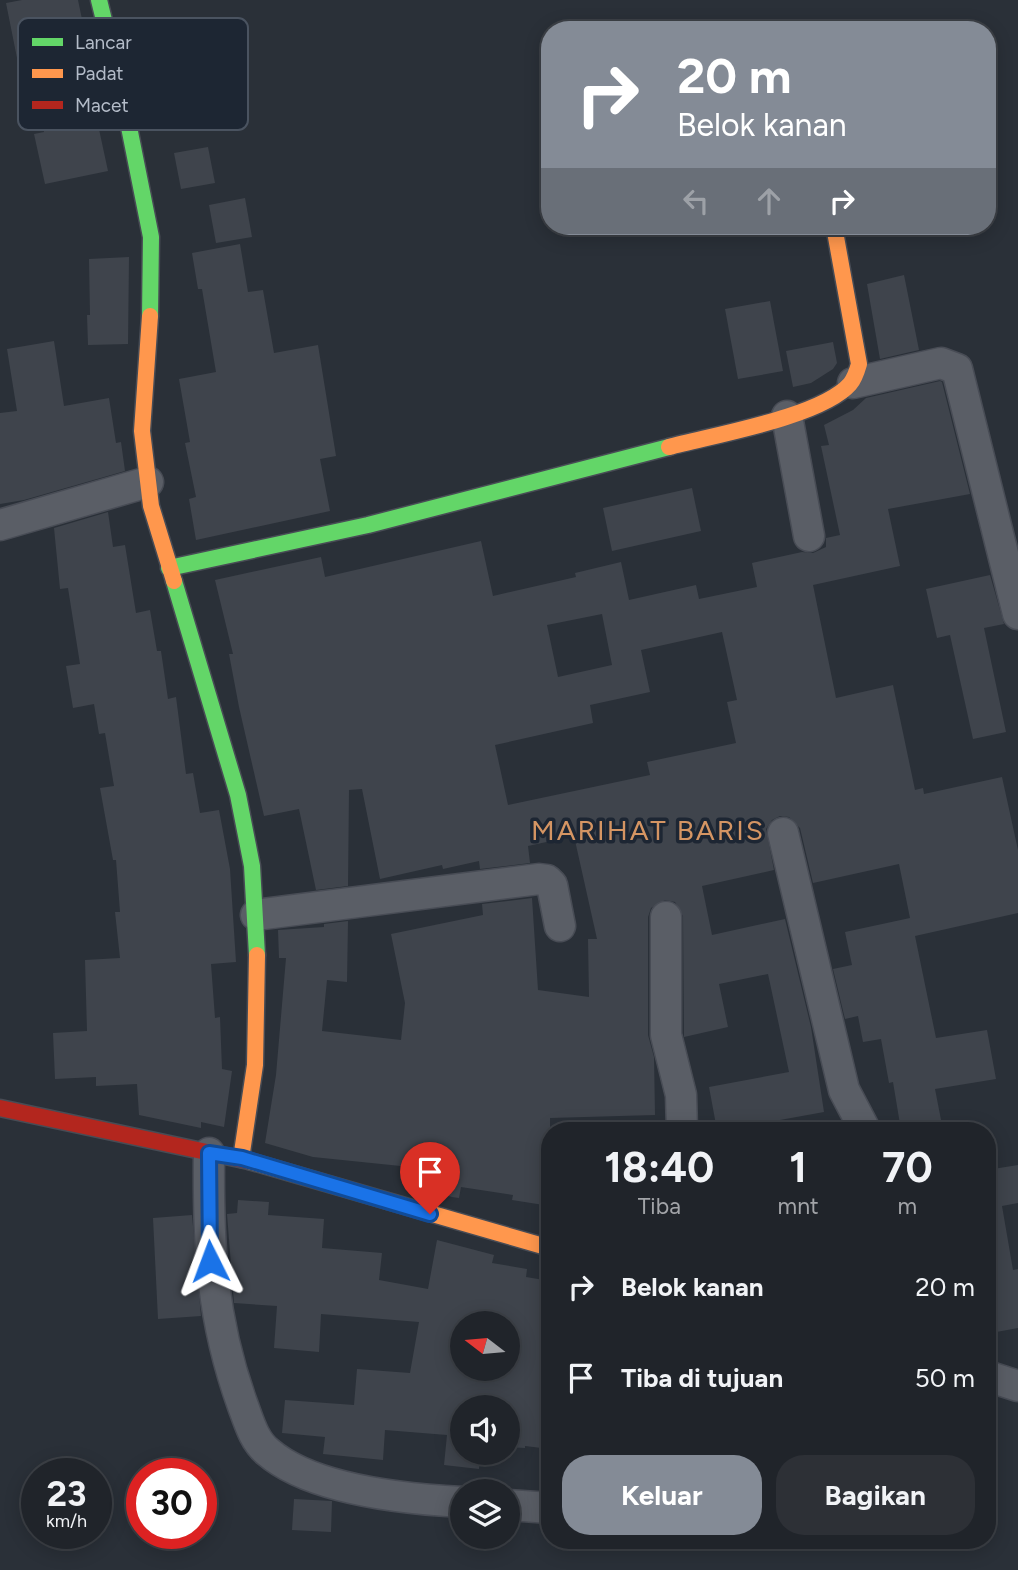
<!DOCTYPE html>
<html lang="id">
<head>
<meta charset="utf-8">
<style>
	body { margin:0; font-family:Figtree,sans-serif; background:#2d3036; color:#f1f3f6; height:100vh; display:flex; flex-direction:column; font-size:26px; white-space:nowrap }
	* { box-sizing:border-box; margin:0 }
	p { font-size:23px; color:#a2a4a8 }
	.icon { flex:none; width:38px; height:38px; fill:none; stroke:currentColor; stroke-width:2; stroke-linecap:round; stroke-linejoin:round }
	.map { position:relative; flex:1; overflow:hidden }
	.details { position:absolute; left:541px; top:1122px; width:455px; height:427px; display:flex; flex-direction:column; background:#20242a; border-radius:28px; box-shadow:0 4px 18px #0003,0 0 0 2px #3d4147 }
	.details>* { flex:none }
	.guide { position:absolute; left:541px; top:21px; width:455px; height:214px; border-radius:28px; box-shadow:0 4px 18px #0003,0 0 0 2px #3d4147; background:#848b96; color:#fff; overflow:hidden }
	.needle { width:46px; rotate:286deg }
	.fabs { position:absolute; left:450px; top:1311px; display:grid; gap:14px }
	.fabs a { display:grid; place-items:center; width:70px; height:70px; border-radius:50%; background:#20242a; box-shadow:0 4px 18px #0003,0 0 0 2px #3d4147; font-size:35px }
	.speed { position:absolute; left:21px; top:1458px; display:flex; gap:14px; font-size:35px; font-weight:700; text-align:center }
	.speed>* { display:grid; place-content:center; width:91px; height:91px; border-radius:50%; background:#20242a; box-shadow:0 4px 18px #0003,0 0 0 2px #3d4147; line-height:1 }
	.speed small { font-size:18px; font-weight:400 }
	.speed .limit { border:10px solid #d22; background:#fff; color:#111 }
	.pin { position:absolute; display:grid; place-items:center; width:60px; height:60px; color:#fff; margin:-72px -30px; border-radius:50% 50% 50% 0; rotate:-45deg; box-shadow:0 0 7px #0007 }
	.pin .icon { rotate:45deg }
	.me { position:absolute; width:77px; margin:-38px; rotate:357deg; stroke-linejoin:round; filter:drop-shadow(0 0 5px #0008) }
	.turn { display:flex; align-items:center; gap:24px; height:147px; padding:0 21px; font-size:32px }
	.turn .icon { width:91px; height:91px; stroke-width:2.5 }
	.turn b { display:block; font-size:49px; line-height:60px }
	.lanes { display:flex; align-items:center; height:66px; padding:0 21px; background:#0003; justify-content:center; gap:35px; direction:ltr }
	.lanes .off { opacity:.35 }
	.eta { display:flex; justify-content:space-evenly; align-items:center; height:119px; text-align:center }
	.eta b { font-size:42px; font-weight:700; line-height:49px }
	.cta { display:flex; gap:14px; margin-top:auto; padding:14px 21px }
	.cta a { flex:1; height:80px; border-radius:28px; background:#848b96; color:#fff; font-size:28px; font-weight:700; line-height:80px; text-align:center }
	.cta a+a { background:#2d3036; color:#f1f3f6 }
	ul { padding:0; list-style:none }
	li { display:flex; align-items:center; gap:21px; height:91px; padding:0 21px }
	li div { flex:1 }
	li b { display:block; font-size:26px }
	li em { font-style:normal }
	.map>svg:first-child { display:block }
	.building { fill:#3f444c; fill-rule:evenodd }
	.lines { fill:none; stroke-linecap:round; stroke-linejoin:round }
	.street-casing { stroke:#484c55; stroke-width:33 }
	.fast-casing { stroke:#484c55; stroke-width:19 }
	.slow-casing { stroke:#484c55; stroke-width:19 }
	.jam-casing { stroke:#484c55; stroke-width:19 }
	.street { stroke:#5a5e66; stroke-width:30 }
	.fast { stroke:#63d668; stroke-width:16 }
	.slow { stroke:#ff974d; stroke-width:16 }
	.jam { stroke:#b3261e; stroke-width:16 }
	.route-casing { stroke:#114b97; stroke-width:18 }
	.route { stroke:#1a73e8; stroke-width:12 }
	.labels { text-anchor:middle; stroke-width:7; stroke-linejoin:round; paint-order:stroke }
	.quarter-label { font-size:28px; letter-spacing:2px; fill:#d59563; stroke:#1d2633 }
	.key { fill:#1d2633; stroke:#4a5360; stroke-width:2 }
	.key-label { font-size:19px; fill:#b4bcc9 }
</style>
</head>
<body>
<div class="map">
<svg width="1018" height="1570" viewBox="0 0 1018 1570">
	<rect width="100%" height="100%" fill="#2a3038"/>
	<g class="building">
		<path d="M22,0H78L87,43L76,46L91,122L97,120L108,171L45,184L34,134L44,132L29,55L17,58L6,3Z"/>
		<path d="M208,147L215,183L181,189L174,153Z"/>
		<path d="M245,198L252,237L216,243L209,205Z"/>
		<path d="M240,244L248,292L263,290L274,353L318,345L336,456L320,459L330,511L196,540L189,499L196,497L185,443L190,442L179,379L216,372L202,289H198L192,253Z"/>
		<path d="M129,257L128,344L88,345L87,315H90L89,259Z"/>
		<path d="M904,275L919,350L880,359L867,284Z"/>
		<path d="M770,301L783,371L738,379L725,309Z"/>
		<path d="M54,341L64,406L109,398L116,443L121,442L125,471L24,500L0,504V413L17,411L7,349Z"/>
		<path d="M833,342L837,363L833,369L811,383L793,387L786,351Z"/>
		<path d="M940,381L942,382L970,494L888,509L900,566L813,585L836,698L893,685L915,790L923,788L924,794L1002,777L1018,850V913L915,936L936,1038L987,1030L996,1079L935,1089L942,1125L901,1130L893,1082L889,1083L881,1039L863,1042L858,1016L845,1019L833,969L852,965L845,932L910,918L899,864L813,883L800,828L789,817L780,816L772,820L766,829L774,870L702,886L712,935L785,919L811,1027L824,1112L769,1122L770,1130H717L709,1087L789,1072L768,974L719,984L728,1027L684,1037L683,916L675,902L665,900L651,908L648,917V1035L654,1057L655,1115L550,1118V1206L512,1200L513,1195L461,1187L459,1198L452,1197L417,1187L420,1168L313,1157L265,1143L276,1075L286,958H279L278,930L324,927V924L348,921L347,982L327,980L322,1031L401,1040L405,1003L391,934L483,915L482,904L532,898L538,990L589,997L588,939H597L574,836L528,846L530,863L480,869L479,861L443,869L442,865L380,879L362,789L349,790L348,886L316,890L299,809L264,816L239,707L229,654H233L215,580L321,557L325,577L481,541L493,596L576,577L575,573L621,562L629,600L696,585L699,599L757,587L752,563L802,552L813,553L826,547V538L840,535L821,446L829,445L824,425L853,410L866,398ZM602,614L612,665L558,677L547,625ZM722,632L737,700L727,702L736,743L647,762L650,775L508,805L495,745L593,723L590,705L650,692L641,650Z"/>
		<path d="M692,488L701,531L612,551L603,508Z"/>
		<path d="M108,512L113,547L125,545L136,613L150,610L157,651H161L168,699L176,697L186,774L193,773L200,813L219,810L230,869L236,962L211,964L215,1018L220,1017L222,1069L232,1071L224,1127L201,1122V1128L139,1115L137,1084L96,1086V1077L55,1079L53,1033L87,1031L85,960L120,958L115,912H120L116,860H113L100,788L114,786L105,733L99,734L94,704L73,708L66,666L80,664L68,588L60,589L54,528Z"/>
		<path d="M990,575L1004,624L984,628L1006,732L973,739L950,635L937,638L926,589Z"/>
		<path d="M1018,1165V1203L1002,1206L1013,1270L1018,1269V1328L991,1333L987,1309V1170Z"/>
		<path d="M238,1200L269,1202L268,1215L324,1219L322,1248L382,1253L379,1280L428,1289L437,1240L494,1255L492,1263L527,1269L526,1277L550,1281V1449L525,1446V1448L508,1447V1407H462V1452H480L479,1469L444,1465L447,1435L385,1430L383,1460L323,1454L325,1437L282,1433L285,1400L354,1405L357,1369L410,1373L419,1322L321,1314L319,1352L274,1348L277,1306L234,1303L227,1214L237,1213ZM462,1323H508V1368H462Z"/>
		<path d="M192,1215L201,1316L158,1319L153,1218Z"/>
		<path d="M294,1499L332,1501L331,1532L292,1530Z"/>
	</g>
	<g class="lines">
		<defs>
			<g id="street">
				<path d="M853,383L941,363L957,369L1018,614"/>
				<path d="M787,416L809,536"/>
				<path d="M0,525L148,482"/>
				<path d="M783,833L844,1090L865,1130"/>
				<path d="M256,915L539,879L547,880L552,885L560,926"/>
				<path d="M666,917V1035L681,1095L682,1130"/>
				<path d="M209,1153C208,1245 211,1318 243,1406C249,1422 254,1441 268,1452C312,1490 405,1499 462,1502"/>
				<path d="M987,1376L1018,1386"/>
				<path d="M508,1505L550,1508"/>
			</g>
			<g id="fast">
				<path d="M99,0L123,97L151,237L150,316"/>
				<path d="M169,568L368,525L669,447"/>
				<path d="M174,581L238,795L252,866L257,955"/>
			</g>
			<g id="slow">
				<path d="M150,316L142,431L151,506L174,581"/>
				<path d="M669,447C713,435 821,417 850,384C855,378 857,371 859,364L834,226"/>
				<path d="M241,1159L255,1065L257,955"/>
				<path d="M249,1161L550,1248"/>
			</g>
			<path id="jam" d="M0,1108L249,1161"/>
		</defs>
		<use href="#street" class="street-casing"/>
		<use href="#fast" class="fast-casing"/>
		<use href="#slow" class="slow-casing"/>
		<use href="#jam" class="jam-casing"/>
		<use href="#street" class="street"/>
		<use href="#fast" class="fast"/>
		<use href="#slow" class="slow"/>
		<use href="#jam" class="jam"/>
	</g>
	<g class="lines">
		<defs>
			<path id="route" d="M210,1261L209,1153L242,1158L430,1214"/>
		</defs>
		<use href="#route" class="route-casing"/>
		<use href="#route" class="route"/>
	</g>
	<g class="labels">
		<g class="quarter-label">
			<text x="648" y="840">MARIHAT BARIS</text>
		</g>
	</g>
	<rect x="18" y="18" width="230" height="112" rx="10" class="key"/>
	<rect x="32" y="38" width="31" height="8" fill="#63d668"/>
	<rect x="32" y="69" width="31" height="9" fill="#ff974d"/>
	<rect x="32" y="101" width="31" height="8" fill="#b3261e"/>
	<g class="key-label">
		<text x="75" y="49">Lancar</text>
		<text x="75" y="80">Padat</text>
		<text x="75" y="112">Macet</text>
	</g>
</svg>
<div class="fabs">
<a><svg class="needle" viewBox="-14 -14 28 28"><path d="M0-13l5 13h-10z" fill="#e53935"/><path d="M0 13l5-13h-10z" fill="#a2a4a8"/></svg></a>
<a><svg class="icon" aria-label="sound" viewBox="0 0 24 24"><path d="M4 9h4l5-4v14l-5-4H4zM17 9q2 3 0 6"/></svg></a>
<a><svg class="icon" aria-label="layers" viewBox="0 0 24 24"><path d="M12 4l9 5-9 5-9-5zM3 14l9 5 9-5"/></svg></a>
</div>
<div class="speed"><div>23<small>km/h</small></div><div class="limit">30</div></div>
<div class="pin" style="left:430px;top:1214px;background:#d93025"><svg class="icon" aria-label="arrive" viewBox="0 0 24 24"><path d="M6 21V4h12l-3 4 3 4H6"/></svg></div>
<svg class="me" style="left:210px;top:1261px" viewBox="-20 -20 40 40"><path d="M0-17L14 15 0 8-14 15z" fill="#1a73e8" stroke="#fff" stroke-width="4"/></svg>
<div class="guide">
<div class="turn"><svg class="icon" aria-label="right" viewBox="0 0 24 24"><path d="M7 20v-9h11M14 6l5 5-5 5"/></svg><div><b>20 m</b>Belok kanan</div></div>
<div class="lanes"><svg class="icon off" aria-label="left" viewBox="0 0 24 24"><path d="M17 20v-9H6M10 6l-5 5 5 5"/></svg><svg class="icon off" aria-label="ahead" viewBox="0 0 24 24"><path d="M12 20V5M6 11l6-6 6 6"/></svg><svg class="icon" aria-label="right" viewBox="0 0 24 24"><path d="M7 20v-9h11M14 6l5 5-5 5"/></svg></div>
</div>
<section class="details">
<div class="eta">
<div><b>18:40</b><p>Tiba</p></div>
<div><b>1</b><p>mnt</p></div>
<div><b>70</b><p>m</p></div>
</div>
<ul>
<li><svg class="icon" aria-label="right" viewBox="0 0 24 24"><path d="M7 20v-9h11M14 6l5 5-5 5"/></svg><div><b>Belok kanan</b></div><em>20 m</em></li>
<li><svg class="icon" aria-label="arrive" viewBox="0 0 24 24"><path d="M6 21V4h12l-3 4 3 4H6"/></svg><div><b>Tiba di tujuan</b></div><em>50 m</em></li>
</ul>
<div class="cta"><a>Keluar</a><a>Bagikan</a></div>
</section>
</div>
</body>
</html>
